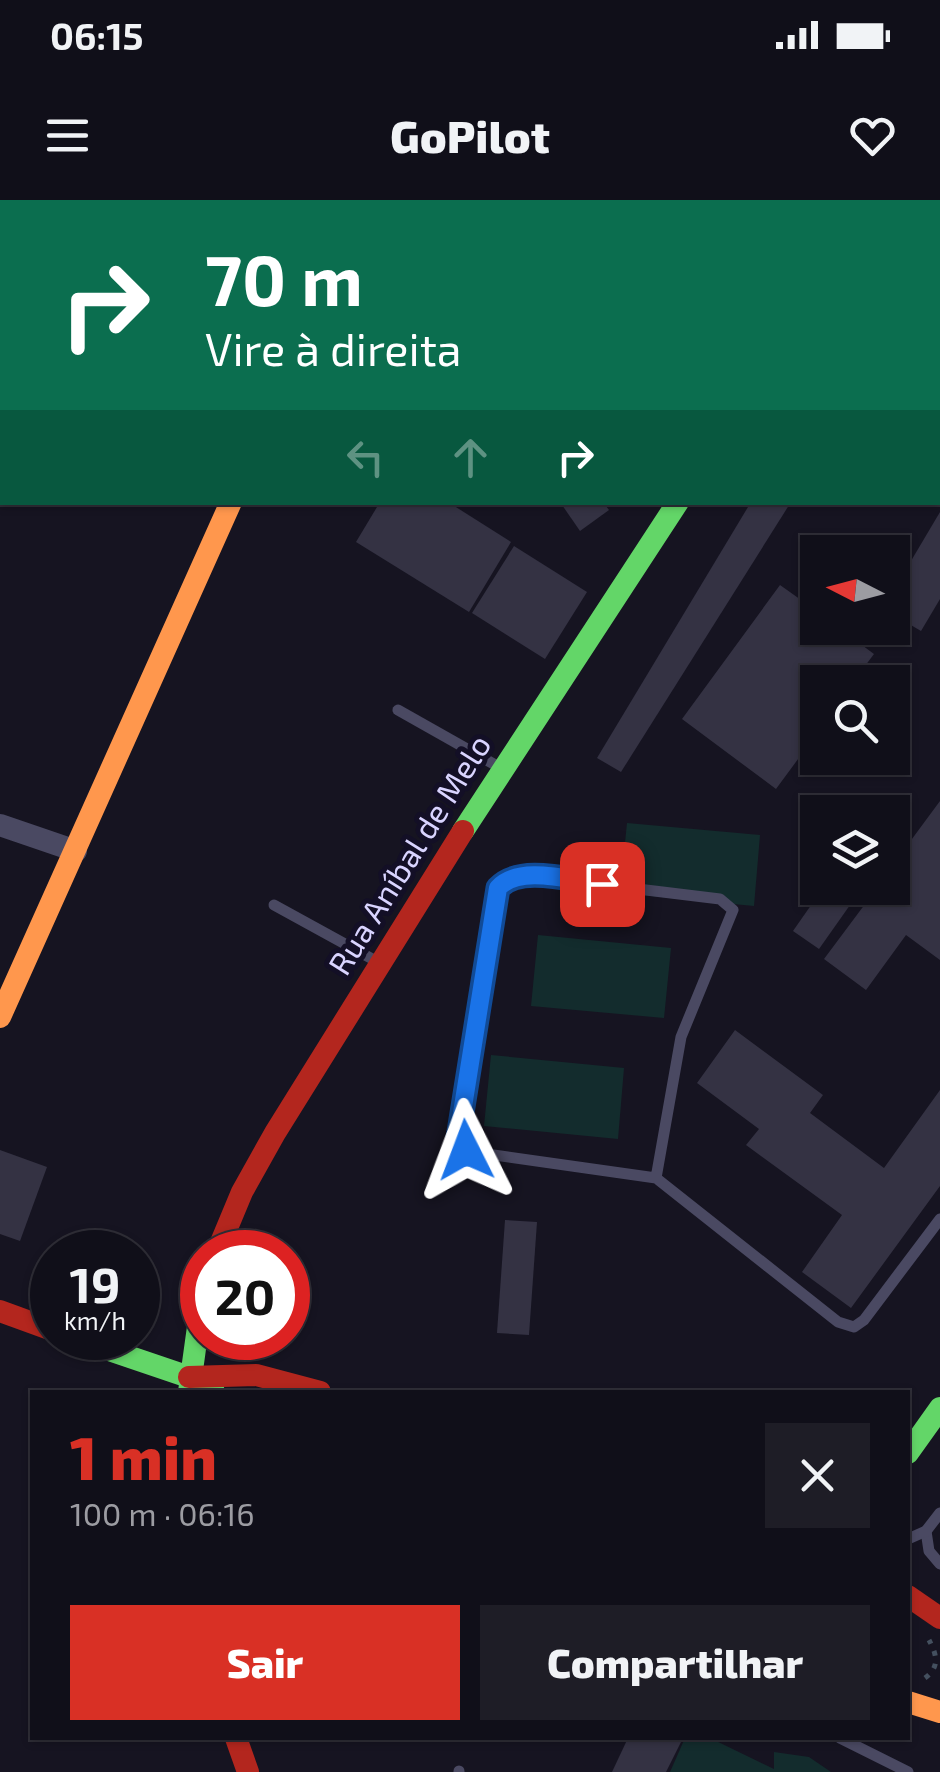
<!DOCTYPE html>
<html lang="pt">
<head>
<meta charset="utf-8">
<style>
	body { margin:0; font-family:"Exo 2",sans-serif; background:#1e1d26; color:#f1f3f6; height:100vh; display:flex; flex-direction:column; font-size:38px; white-space:nowrap }
	* { box-sizing:border-box; margin:0 }
	p { font-size:32px; color:#9c9ca2 }
	.icon { flex:none; width:55px; height:55px; fill:none; stroke:currentColor; stroke-width:2; stroke-linecap:round; stroke-linejoin:round }
	.map { position:relative; flex:1; overflow:hidden }
	.panel { position:absolute; left:30px; top:1190px; width:880px; height:350px; display:flex; flex-direction:column; background:#100f19; border-radius:0px; box-shadow:0 2px 8px #0004,0 0 0 2px #302f38 }
	.panel>* { flex:none }
	.hud { position:absolute; left:0px; top:0px; width:940px; height:305px; box-shadow:0 2px 8px #0004,0 0 0 2px #302f38; background:#0b6e4f; color:#fff; overflow:hidden }
	.needle { width:65px; rotate:276deg }
	.buttons { position:absolute; left:800px; top:335px; display:grid; gap:20px }
	.buttons a { display:grid; place-items:center; width:110px; height:110px; border-radius:0px; background:#100f19; box-shadow:0 2px 8px #0004,0 0 0 2px #302f38; font-size:50px }
	.speed { position:absolute; left:30px; top:1030px; display:flex; gap:20px; font-size:50px; font-weight:700; text-align:center }
	.speed>* { display:grid; place-content:center; width:130px; height:130px; border-radius:50%; background:#100f19; box-shadow:0 2px 8px #0004,0 0 0 2px #302f38; line-height:1 }
	.speed small { font-size:25px; font-weight:400 }
	.speed .limit { border:15px solid #d22; background:#fff; color:#111 }
	.pin { position:absolute; display:grid; place-items:center; width:85px; height:85px; color:#fff; margin:-42px; border-radius:20px; box-shadow:0 5px 15px #0006 }
	.me { position:absolute; width:110px; margin:-55px; rotate:357deg; stroke-linejoin:round; filter:drop-shadow(0 0 8px #0008) }
	.turn { display:flex; align-items:center; gap:35px; height:210px; padding:0 40px; font-size:45px }
	.turn .icon { width:130px; height:130px; stroke-width:2.5 }
	.turn b { display:block; font-size:70px; line-height:85px }
	.lanes { display:flex; align-items:center; height:95px; padding:0 40px; background:#0003; justify-content:center; gap:50px; direction:ltr }
	.lanes .off { opacity:.35 }
	.round { display:grid; place-items:center; flex:none; width:105px; height:105px; border-radius:0px; background:#1e1d26 }
	.headline { display:flex; align-items:center; justify-content:space-between; height:170px; padding:0 40px }
	h1 { font-size:60px; font-weight:800; line-height:75px; color:#d93025 }
	.action { display:flex; gap:20px; margin-top:auto; padding:20px 40px }
	.action a { flex:1; height:115px; border-radius:0px; background:#d93025; color:#fff; font-size:40px; font-weight:800; line-height:115px; text-align:center }
	.action a+a { background:#1e1d26; color:#f1f3f6 }
	.status { display:flex; justify-content:space-between; align-items:center; height:70px; padding:0 50px; background:#100f19; direction:ltr }
	.status svg { height:28px; fill:currentColor }
	header { display:flex; justify-content:space-between; align-items:center; height:130px; padding:0 40px; background:#100f19; font-size:45px; font-weight:800 }
	.map>svg:first-child { display:block }
	.green { fill:#132c2d }
	.building { fill:#343243 }
	.lines { fill:none; stroke-linecap:round; stroke-linejoin:round }
	.path { stroke:#44505f; stroke-width:5; stroke-dasharray:5 8; stroke-linecap:butt }
	.lane { stroke:#4a4962; stroke-width:11 }
	.street { stroke:#4a4962; stroke-width:22 }
	.fast { stroke:#63d668; stroke-width:22 }
	.slow { stroke:#ff974d; stroke-width:22 }
	.jam { stroke:#b3261e; stroke-width:22 }
	.route-casing { stroke:#114b97; stroke-width:25 }
	.route { stroke:#1a73e8; stroke-width:18 }
	.labels { text-anchor:middle; stroke-width:10; stroke-linejoin:round; paint-order:stroke }
	.street-label { font-size:32px; fill:#d9d4ff; stroke:#130f26 }
</style>
</head>
<body>
<div class="status"><b>06:15</b><svg viewBox="0 0 49 12"><path d="M0 12V9h3v3zM5 12V6h3v6zM10 12V3h3v9zM15 12V0h3v12zM26 1h20v11H26zM47 4h2v5h-2z"/></svg></div>
<header><svg class="icon" aria-label="menu" viewBox="0 0 24 24"><path d="M4 6h16M4 12h16M4 18h16"/></svg>GoPilot<svg class="icon" aria-label="heart" viewBox="0 0 24 24"><path d="M12 20l-8-8c-3-5 5-10 8-4 3-6 11-1 8 4z"/></svg></header>
<div class="map">
<svg width="940" height="1572" viewBox="0 0 940 1572">
	<rect width="100%" height="100%" fill="#161421"/>
	<g class="green">
		<path d="M627,623L760,635L754,706L620,693Z"/>
		<path d="M538,735L671,748L664,818L531,806Z"/>
		<path d="M491,855L624,868L618,939L484,926Z"/>
		<path d="M685,1538H710L774,1569V1552L809,1557L831,1572H670Z"/>
	</g>
	<g class="building">
		<path d="M380,302H448L511,342L469,412L356,342Z"/>
		<path d="M560,302H603L609,310L580,331Z"/>
		<path d="M751,302H791L621,572L597,558Z"/>
		<path d="M940,312V399L921,431L892,414V393Z"/>
		<path d="M514,346L587,392L545,459L472,413Z"/>
		<path d="M780,385L818,412V428H839L874,454L853,482H818V532L776,589L682,519Z"/>
		<path d="M940,601V760L906,735L866,790L824,759L877,688H892V666Z"/>
		<path d="M823,688H862L819,749L793,731Z"/>
		<path d="M735,830L823,895L810,913L884,968L940,890V986L851,1108L802,1072L842,1015L746,945L759,929L697,883Z"/>
		<path d="M0,950L47,967L20,1041L0,1034Z"/>
		<path d="M505,1020L537,1022L529,1135L497,1133Z"/>
		<path d="M628,1538H683L666,1572H612Z"/>
	</g>
	<g class="lines">
		<path class="path" d="M925,1478C940,1467 937,1455 929,1440"/>
		<g class="lane">
			<path d="M398,510L499,567"/>
			<path d="M274,705L376,761"/>
			<path d="M656,978L681,837L733,710L720,699L523,675L504,681L493,699L458,938L460,946L466,951L656,978L838,1122L854,1127L864,1120L940,1019"/>
			<path d="M926,1331L929,1351L940,1364"/>
			<path d="M908,1339L926,1331L940,1313"/>
			<path d="M840,1538L908,1572"/>
			<path d="M459,1571V1572"/>
		</g>
		<g class="street">
			<path d="M217,0L223,2"/>
			<path d="M581,0L584,2"/>
			<path d="M366,2L368,0"/>
			<path d="M0,174L2,175"/>
			<path d="M938,256L940,258"/>
			<path d="M0,625L76,651"/>
		</g>
		<g class="fast">
			<path d="M868,2L870,0"/>
			<path d="M463,631L678,302"/>
			<path d="M74,1138L189,1177L214,1192"/>
			<path d="M189,1192L202,1098"/>
			<path d="M908,1253L940,1208"/>
		</g>
		<g class="slow">
			<path d="M0,817L231,302"/>
			<path d="M908,1502L940,1512"/>
		</g>
		<g class="jam">
			<path d="M217,1052L242,992L275,933L463,631"/>
			<path d="M0,1111L52,1130"/>
			<path d="M189,1177L256,1175L320,1192"/>
			<path d="M908,1396L940,1418"/>
			<path d="M236,1538L248,1572"/>
		</g>
	</g>
	<g class="lines">
		<defs>
			<path id="route" d="M466,950L460,946L458,938L498,688C520,664 572,681 602,684"/>
		</defs>
		<use href="#route" class="route-casing"/>
		<use href="#route" class="route"/>
	</g>
	<g class="labels">
		<g class="street-label">
			<text transform="translate(410 655) rotate(-58)" y="11">Rua Aníbal de Melo</text>
		</g>
	</g>
</svg>
<div class="buttons">
<a><svg class="needle" viewBox="-14 -14 28 28"><path d="M0-13l5 13h-10z" fill="#e53935"/><path d="M0 13l5-13h-10z" fill="#9c9ca2"/></svg></a>
<a><svg class="icon" aria-label="search" viewBox="0 0 24 24"><circle cx="10" cy="10" r="6"/><path d="M15 15l6 6"/></svg></a>
<a><svg class="icon" aria-label="layers" viewBox="0 0 24 24"><path d="M12 4l9 5-9 5-9-5zM3 14l9 5 9-5"/></svg></a>
</div>
<div class="speed"><div>19<small>km/h</small></div><div class="limit">20</div></div>
<div class="pin" style="left:602px;top:684px;background:#d93025"><svg class="icon" aria-label="arrive" viewBox="0 0 24 24"><path d="M6 21V4h12l-3 4 3 4H6"/></svg></div>
<svg class="me" style="left:466px;top:950px" viewBox="-20 -20 40 40"><path d="M0-17L14 15 0 8-14 15z" fill="#1a73e8" stroke="#fff" stroke-width="4"/></svg>
<div class="hud">
<div class="turn"><svg class="icon" aria-label="right" viewBox="0 0 24 24"><path d="M7 20v-9h11M14 6l5 5-5 5"/></svg><div><b>70 m</b>Vire à direita</div></div>
<div class="lanes"><svg class="icon off" aria-label="left" viewBox="0 0 24 24"><path d="M17 20v-9H6M10 6l-5 5 5 5"/></svg><svg class="icon off" aria-label="ahead" viewBox="0 0 24 24"><path d="M12 20V5M6 11l6-6 6 6"/></svg><svg class="icon" aria-label="right" viewBox="0 0 24 24"><path d="M7 20v-9h11M14 6l5 5-5 5"/></svg></div>
</div>
<section class="panel">
<div class="headline"><div><h1>1 min</h1><p>100 m · 06:16</p></div><a class="round"><svg class="icon" aria-label="close" viewBox="0 0 24 24"><path d="M6 6l12 12M18 6L6 18"/></svg></a></div>
<div class="action"><a>Sair</a><a>Compartilhar</a></div>
</section>
</div>
</body>
</html>
